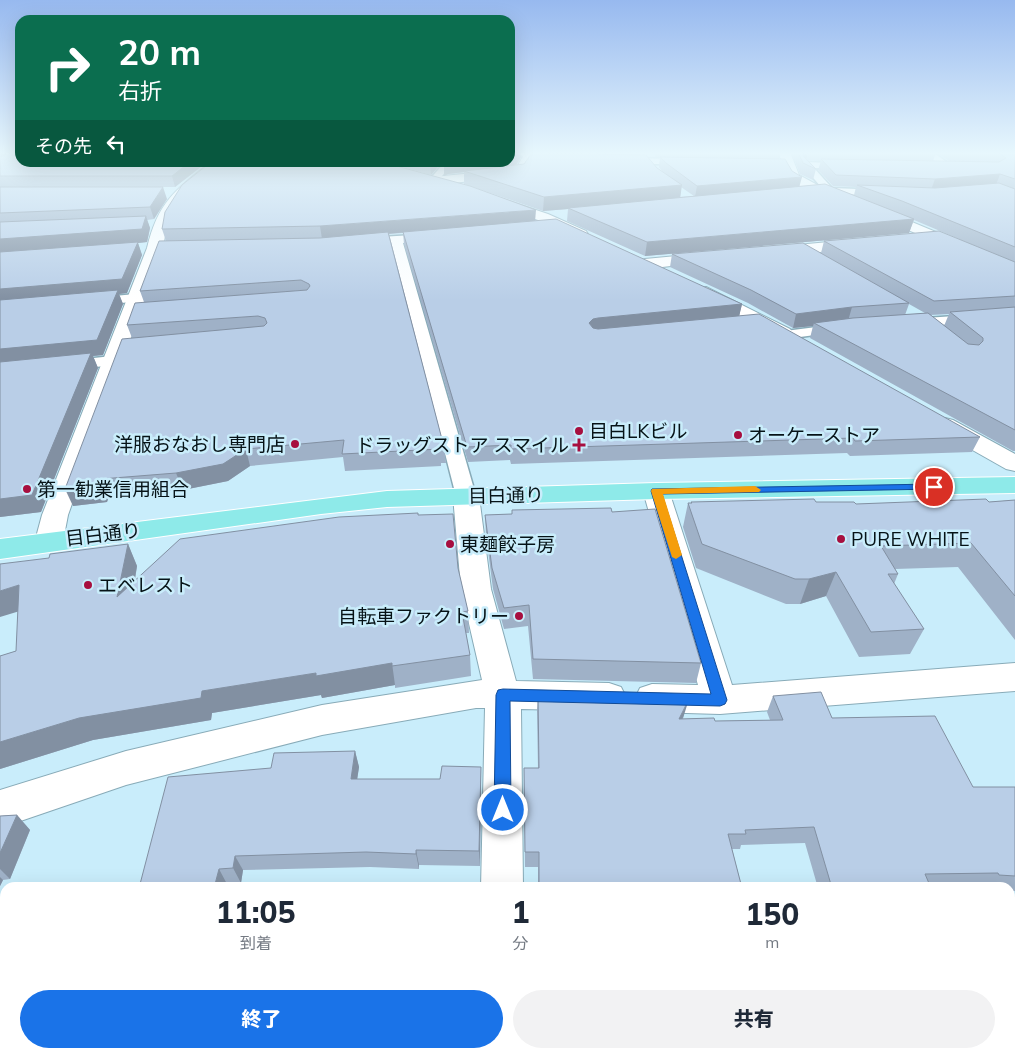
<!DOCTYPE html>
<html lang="ja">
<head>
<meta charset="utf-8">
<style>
	body { margin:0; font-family:Mulish,"Noto Sans JP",sans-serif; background:#f2f2f3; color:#1f2937; height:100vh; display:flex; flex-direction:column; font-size:19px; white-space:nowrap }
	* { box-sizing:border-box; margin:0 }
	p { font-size:16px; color:#747a83 }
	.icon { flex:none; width:28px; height:28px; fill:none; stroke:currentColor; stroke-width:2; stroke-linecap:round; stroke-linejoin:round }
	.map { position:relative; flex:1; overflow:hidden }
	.drawer { position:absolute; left:0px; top:882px; width:1015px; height:176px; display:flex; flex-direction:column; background:#fff; border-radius:15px 15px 0 0; box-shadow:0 5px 20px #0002 }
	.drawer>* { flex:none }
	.guide { position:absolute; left:15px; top:15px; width:500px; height:152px; border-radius:15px; box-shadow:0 5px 20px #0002; background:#0b6e4f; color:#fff; overflow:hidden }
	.pin { position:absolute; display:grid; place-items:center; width:42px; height:42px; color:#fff; margin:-21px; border:2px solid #fff; border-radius:50%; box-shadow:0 1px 5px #0007 }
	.me { position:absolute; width:55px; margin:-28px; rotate:0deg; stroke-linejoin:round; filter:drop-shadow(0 0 4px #0008) }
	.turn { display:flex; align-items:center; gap:18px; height:105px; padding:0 20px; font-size:22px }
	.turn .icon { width:65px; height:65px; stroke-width:2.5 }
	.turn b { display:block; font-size:35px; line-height:42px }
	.then { display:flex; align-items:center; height:48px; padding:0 20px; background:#0003; gap:10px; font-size:19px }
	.eta { display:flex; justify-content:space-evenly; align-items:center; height:85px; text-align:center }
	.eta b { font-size:30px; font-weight:800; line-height:35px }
	.button { display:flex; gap:10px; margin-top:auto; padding:10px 20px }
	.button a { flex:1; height:58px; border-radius:30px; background:#1a73e8; color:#fff; font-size:20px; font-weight:800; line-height:58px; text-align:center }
	.button a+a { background:#f2f2f3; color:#1f2937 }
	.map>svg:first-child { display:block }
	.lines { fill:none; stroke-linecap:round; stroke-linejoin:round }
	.service-casing { stroke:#88abb8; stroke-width:3 }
	.minor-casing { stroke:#88abb8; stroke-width:2 }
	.primary-casing { stroke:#fff; stroke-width:2 }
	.service { fill:#fff; fill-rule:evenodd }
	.minor { fill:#fff; fill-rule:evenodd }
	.primary { fill:#8eeae9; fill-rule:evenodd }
	.wall { fill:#9fb1c7; fill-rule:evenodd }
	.shaded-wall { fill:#8290a2 }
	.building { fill:#b9cee7; stroke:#8290a2 }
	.route { fill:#1a73e8; stroke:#114b97 }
	.slow { fill:#f59e0b }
	.poi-dot { fill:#a70f3f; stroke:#c9edfb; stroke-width:2 }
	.labels { text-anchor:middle; stroke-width:5; stroke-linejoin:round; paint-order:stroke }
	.poi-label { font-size:19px; fill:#061317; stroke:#c9edfb; text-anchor:start }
	.street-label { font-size:19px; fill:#061317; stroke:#c9edfb }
</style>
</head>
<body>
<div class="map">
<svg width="1015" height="1058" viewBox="0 0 1015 1058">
	<rect width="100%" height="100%" fill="#c9edfb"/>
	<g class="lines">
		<defs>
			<g id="service">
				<path d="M515,152H531V157H551L555,160C549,165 528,165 522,160L523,156Z"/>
				<path d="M923,152H933L953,167L948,170L926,169V165L938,164Z"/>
				<path d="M624,158L689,159L694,162L689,165L621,163V159Z"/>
				<path d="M445,162H454L436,183H430V179Z"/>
				<path d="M807,162L851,164V168L848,169L814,168L832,188L884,190L889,193L884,196L819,193L818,191L822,188L802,165Z"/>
				<path d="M431,234L437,237L435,239L403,243L476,496L473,500L466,502L459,500L456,496L391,243L362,246L356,242L362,238Z"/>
				<path d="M136,294L143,298L141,301L91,306L84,302L91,298Z"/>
				<path d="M1015,312V320L910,327L905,326L903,323L905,320L910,319Z"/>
				<path d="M840,324L845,325L847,328L845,331L785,339L780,338L778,335L780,332L785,331Z"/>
				<path d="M112,356L118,358L120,361L118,364L67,371L61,369L59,366L61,363L67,361Z"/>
				<rect x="1010" y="898" width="5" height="34"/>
				<path d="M739,1054H778L777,1058H738Z"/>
			</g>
			<g id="minor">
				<path d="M778,152H790L799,175L823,188L824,191L823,194H813L790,180Z"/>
				<path d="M526,157L532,160L524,175L520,176L433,185L427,181L433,177L516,169L522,158Z"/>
				<path d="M211,162H225L184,195L167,224L163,248L68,515L63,541L59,548L49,550L39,548L35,541L42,515L147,248C158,202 175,190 211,162Z"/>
				<path d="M500,198L548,214L586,231L588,234L586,237H576L538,220L495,205L493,202Z"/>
				<path d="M876,207L1015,265V276L871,214L869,211Z"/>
				<path d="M860,239L865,241L868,244L865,247L776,257L770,255L768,252L770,249L776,247Z"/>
				<path d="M708,253L714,255L716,258L714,261L645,269L639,267L637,264L639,261L645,259Z"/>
				<path d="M706,287L790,329L793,333L790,337L783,339L776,337L700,296L697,292L700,288Z"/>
				<path d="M945,418L953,420L1015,454V471L1006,469L937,430L933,425L937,420Z"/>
				<path d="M656,483L665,485L669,491L732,685L1015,663V691L720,714L652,712L640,708L635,698L640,688L652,684L698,685L643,491L647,485Z"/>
				<path d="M466,488L475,490L479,496L491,589L516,681L609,683L621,687L626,697L621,707L609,711L521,709L523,888H481L485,708H476L322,735L126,785L0,828V790L126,751L322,705L482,680L461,589L453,496L457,490Z"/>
				<rect x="477" y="1054" width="50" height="4"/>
			</g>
			<path id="primary" d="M1015,477V493L656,499L387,507L321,514L0,559V539L387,491L656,483Z"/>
		</defs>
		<use href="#service" class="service-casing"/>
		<use href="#minor" class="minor-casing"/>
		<use href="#primary" class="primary-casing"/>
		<use href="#service" class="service"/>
		<use href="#minor" class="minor"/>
		<use href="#primary" class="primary"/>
	</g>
	<g class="wall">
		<path d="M0,152L20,162H207L175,187H0Z"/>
		<path d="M510,152H521V157L516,165L524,164L532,152H645L644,155L657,168L662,171L659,167L660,157H655V154L653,152H780L779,159L799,186L854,195L856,187L833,186L818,170L821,161L808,160L816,169L813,180L800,174L791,152H936L933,161H949L936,152H1015V451H1013L810,338L813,326L793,328L748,303L670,267L672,254L821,253L824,241L959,239L914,220L909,233L645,256L567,221L568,209L543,211L464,184V172L448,174L444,176L446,162ZM681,187L694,196L680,197ZM909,304L925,313L905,315ZM949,314L944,326L930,315Z"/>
		<path d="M385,162H442L431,175Z"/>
		<path d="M0,187L167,199L154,219L147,220L150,228L147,242L138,243L142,255L127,293L119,294L123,304L103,355L93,356L98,368L41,512L0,517Z"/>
		<path d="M535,220L742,304L739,316L980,437L972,452L850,456L847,453L511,464L510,460L468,462L404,244L403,233L389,234L444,447L446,463H441V466L345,471L343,457L250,466L228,481L183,490L109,496L107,502L73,506L132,338L127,325L144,302L140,291L166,241L162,229Z"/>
		<path d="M1015,500V640L958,567L895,569L898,574L894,584L924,629L910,654L859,657L826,596L800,604H786L696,568L683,527L688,503H691V502H816L856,504L989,502Z"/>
		<path d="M612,512L701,663L696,683L533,679L528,626L504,629L493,589L486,535L485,515Z"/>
		<path d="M128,544L137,566L135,580L458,568L468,611L469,633H466L470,655L471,676L395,688V685L322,698L321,695L212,713L211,720L93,740L0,769V656L16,651L49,558Z"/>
		<path d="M538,695L684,715L683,719L715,721L770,720L767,712L773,696L832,718L973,787H1015V891H1010V888H818L805,843L741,845L740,849H732L742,888H538V867H525L524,783V768H538L537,711Z"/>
		<path d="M355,751L359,767L357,779H440L481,767V782L480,866L419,865V869L370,867L243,870L241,883L227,884V888H139L271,768Z"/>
		<path d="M17,815L30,830L10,879L3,880L0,886V816Z"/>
		<path d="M795,1054H1010L1015,1058H796Z"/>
	</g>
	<g class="shaded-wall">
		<path d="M0,152H16L0,157Z"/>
		<path d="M517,152H521V157L515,167L464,171V172L448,174L444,176V165L447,163L455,162H510V157Z"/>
		<path d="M804,152H808L806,160L803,162L804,153Z"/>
		<path d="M190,162H207L175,187L172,176Z"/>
		<path d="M432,162H442L431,175L430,164Z"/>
		<path d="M1000,174L996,185L931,190L935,179Z"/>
		<path d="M802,177L799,188L695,197L697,186Z"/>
		<path d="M682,185L680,199L568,208V209L543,211L544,197Z"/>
		<path d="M163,187L167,199L154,219L150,207Z"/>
		<path d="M536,210L535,222L322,239L320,226Z"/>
		<path d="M146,216L150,228L147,242L138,243L142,255L127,293L119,294L123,304L103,355L93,356L98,368L41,512L0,517V239Z"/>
		<path d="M914,219L909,233L645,256L647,242Z"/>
		<path d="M742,304L739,317L592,332L589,323L593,319L598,318Z"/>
		<path d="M852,307L848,321L814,323L813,326L793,328L796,314Z"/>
		<path d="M246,449L250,466L228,481L183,490L176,473Z"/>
		<path d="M101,479L109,496L107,502L73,506L65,489Z"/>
		<path d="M128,544L137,566L128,619L117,597Z"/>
		<path d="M836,572L826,596L800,604L809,579Z"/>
		<path d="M19,585L33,607L0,617V591Z"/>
		<path d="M392,663L395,685L322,698L321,695L212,713L211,720L93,740L0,769V742L79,718L202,691L316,673Z"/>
		<path d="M689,699L684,715L675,735L679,719Z"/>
		<path d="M355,751L359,767L355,794L351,779Z"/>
		<path d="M481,767V782L480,866L479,851Z"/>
		<path d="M17,815L30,830L10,879L0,869V853Z"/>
		<path d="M416,850L419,865V869L416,854Z"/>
		<path d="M235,856L243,870L241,883L233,868Z"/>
		<path d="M219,869L227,884V888H214Z"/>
		<path d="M0,877L3,880L0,886Z"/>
		<path d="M420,1054H423V1058H419Z"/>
	</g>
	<g class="building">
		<path d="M12,152H20V162H190L172,176H0V157Z"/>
		<path d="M510,152H517L515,157H510Z"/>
		<path d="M798,152H804L803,156L816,169L803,163Z"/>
		<path d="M990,152H1015V179L1000,174L935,179L836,175L821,159L999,162L1006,158L999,153Z"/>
		<path d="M532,153L646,155L657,168L682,185L544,197L464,171L524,164Z"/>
		<path d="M660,157L785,159L792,171L802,177L697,186L666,163Z"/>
		<path d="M211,162H382L470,186L536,210L320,226L162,229L165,212L182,185Z"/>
		<path d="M999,183L1015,189V247L902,201L857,185L935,188Z"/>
		<path d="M825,184L914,219L647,242L568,208Z"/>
		<path d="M0,187H163L150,207L0,213Z"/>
		<path d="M146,216L142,229L0,239V222Z"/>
		<path d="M556,219L742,304L598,318L593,319L589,323L593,328L598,329L759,314L980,437L855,441L853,438L511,449V445L467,447L403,232Z"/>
		<path d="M939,231L1015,262V296L934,301L824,241Z"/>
		<path d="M388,232L444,447H439L440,449L342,454L344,440L246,449L223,464L176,473L101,479L100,485L65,489L122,339L264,326L267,323L265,318L258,316L127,325L135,303L307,290L310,286L309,284L301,280L140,291L159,241L320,238Z"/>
		<path d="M138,242L122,279L0,289V252Z"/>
		<path d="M803,243L909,303L852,307L796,314L751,290L672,254Z"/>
		<path d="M118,290L97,340L0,349V300Z"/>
		<path d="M1015,307V430L814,323L853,318L928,313L968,344L979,345L983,341V338L950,312Z"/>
		<path d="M91,353L32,495L0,499V362Z"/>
		<path d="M814,499L816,502H854L856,504L986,499L989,502L1015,500V596L971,543L881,546L898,574H888L924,629L871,632L836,572L809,579H795L702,544L688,503H692L691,502Z"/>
		<path d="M611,508L612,512L655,509L701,663L533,659L529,605L504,608L492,568L485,515L512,514V510Z"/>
		<path d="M418,513V515L453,514L458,568L468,611L462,612L470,655L392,666V663L316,676V673L202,691L201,698L79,718L0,742V656L16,651L19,585L0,591V564L49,558L50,554L128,544L117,597L180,539L339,517Z"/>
		<path d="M821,692L832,718L935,716L973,787H1015V876L999,875L998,873L925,874L931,888H832L814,827L745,830L746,834H728L742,888H539V852H525L524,768H539L538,695L689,699L679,719L714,718L715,721L783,720L773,696Z"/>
		<path d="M355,751L351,779H440L442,766L481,767L479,851L416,850V854L366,852L235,856L233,868L219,869L214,888H139L168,777L271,768L274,753Z"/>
		<path d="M17,815L0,853V816Z"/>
		<path d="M0,924H5V1054H420L419,1058H0Z"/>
		<path d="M1010,955H1011L1015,962V1058H809L808,1054H1010Z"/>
	</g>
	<linearGradient id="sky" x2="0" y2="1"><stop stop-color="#97b9ef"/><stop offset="0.51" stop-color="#e7f7fd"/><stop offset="1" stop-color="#e7f7fd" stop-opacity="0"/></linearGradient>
	<rect width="1015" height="300" fill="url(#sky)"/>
	<path class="route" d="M934,484L940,487L938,489L662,494L727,700L725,704L720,706L510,701L511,810L508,816L503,818L497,816L494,810L496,695L498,690L503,689L711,694L651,491L652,489Z"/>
	<path class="slow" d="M755,486L761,490L759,492L663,494L682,555L676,559L672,557L651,491L652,489Z"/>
	<g class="poi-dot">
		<circle cx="579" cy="431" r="5"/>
		<circle cx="738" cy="435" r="5"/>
		<circle cx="295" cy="444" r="5"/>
		<path d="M576.5 437.5h5v5h5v5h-5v5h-5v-5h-5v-5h5z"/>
		<circle cx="27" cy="489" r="5"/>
		<circle cx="841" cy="539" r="5"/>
		<circle cx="450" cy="544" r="5"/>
		<circle cx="88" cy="585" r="5"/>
		<circle cx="519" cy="616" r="5"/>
	</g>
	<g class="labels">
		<g class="poi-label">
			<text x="589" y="438">目白LKビル</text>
			<text x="748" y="442">オーケーストア</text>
			<text x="285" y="451" text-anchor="end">洋服おなおし専門店</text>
			<text x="569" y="452" text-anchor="end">ドラッグストア スマイル</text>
			<text x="37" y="496">第一勧業信用組合</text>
			<text x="851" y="546">PURE WHITE</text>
			<text x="460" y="551">東麺餃子房</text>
			<text x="98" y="592">エベレスト</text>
			<text x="509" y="623" text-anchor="end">自転車ファクトリー</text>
		</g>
		<g class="street-label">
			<text transform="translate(506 495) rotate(-1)" y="7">目白通り</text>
			<text transform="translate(103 534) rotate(-7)" y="7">目白通り</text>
		</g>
	</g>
</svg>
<div class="pin" style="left:934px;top:487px;background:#d93025"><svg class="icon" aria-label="arrive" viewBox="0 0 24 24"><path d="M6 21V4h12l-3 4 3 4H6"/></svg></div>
<svg class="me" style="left:503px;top:810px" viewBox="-20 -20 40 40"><circle r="17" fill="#1a73e8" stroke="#fff" stroke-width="3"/><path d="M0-11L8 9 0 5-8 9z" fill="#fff"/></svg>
<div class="guide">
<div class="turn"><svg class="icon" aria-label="right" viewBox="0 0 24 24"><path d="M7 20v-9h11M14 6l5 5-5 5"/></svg><div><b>20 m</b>右折</div></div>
<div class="then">その先<svg class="icon" aria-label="left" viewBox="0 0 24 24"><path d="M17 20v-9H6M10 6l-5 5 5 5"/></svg></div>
</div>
<section class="drawer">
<div class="eta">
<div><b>11:05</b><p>到着</p></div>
<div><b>1</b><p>分</p></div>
<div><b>150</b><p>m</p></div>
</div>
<div class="button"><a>終了</a><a>共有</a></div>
</section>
</div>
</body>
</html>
